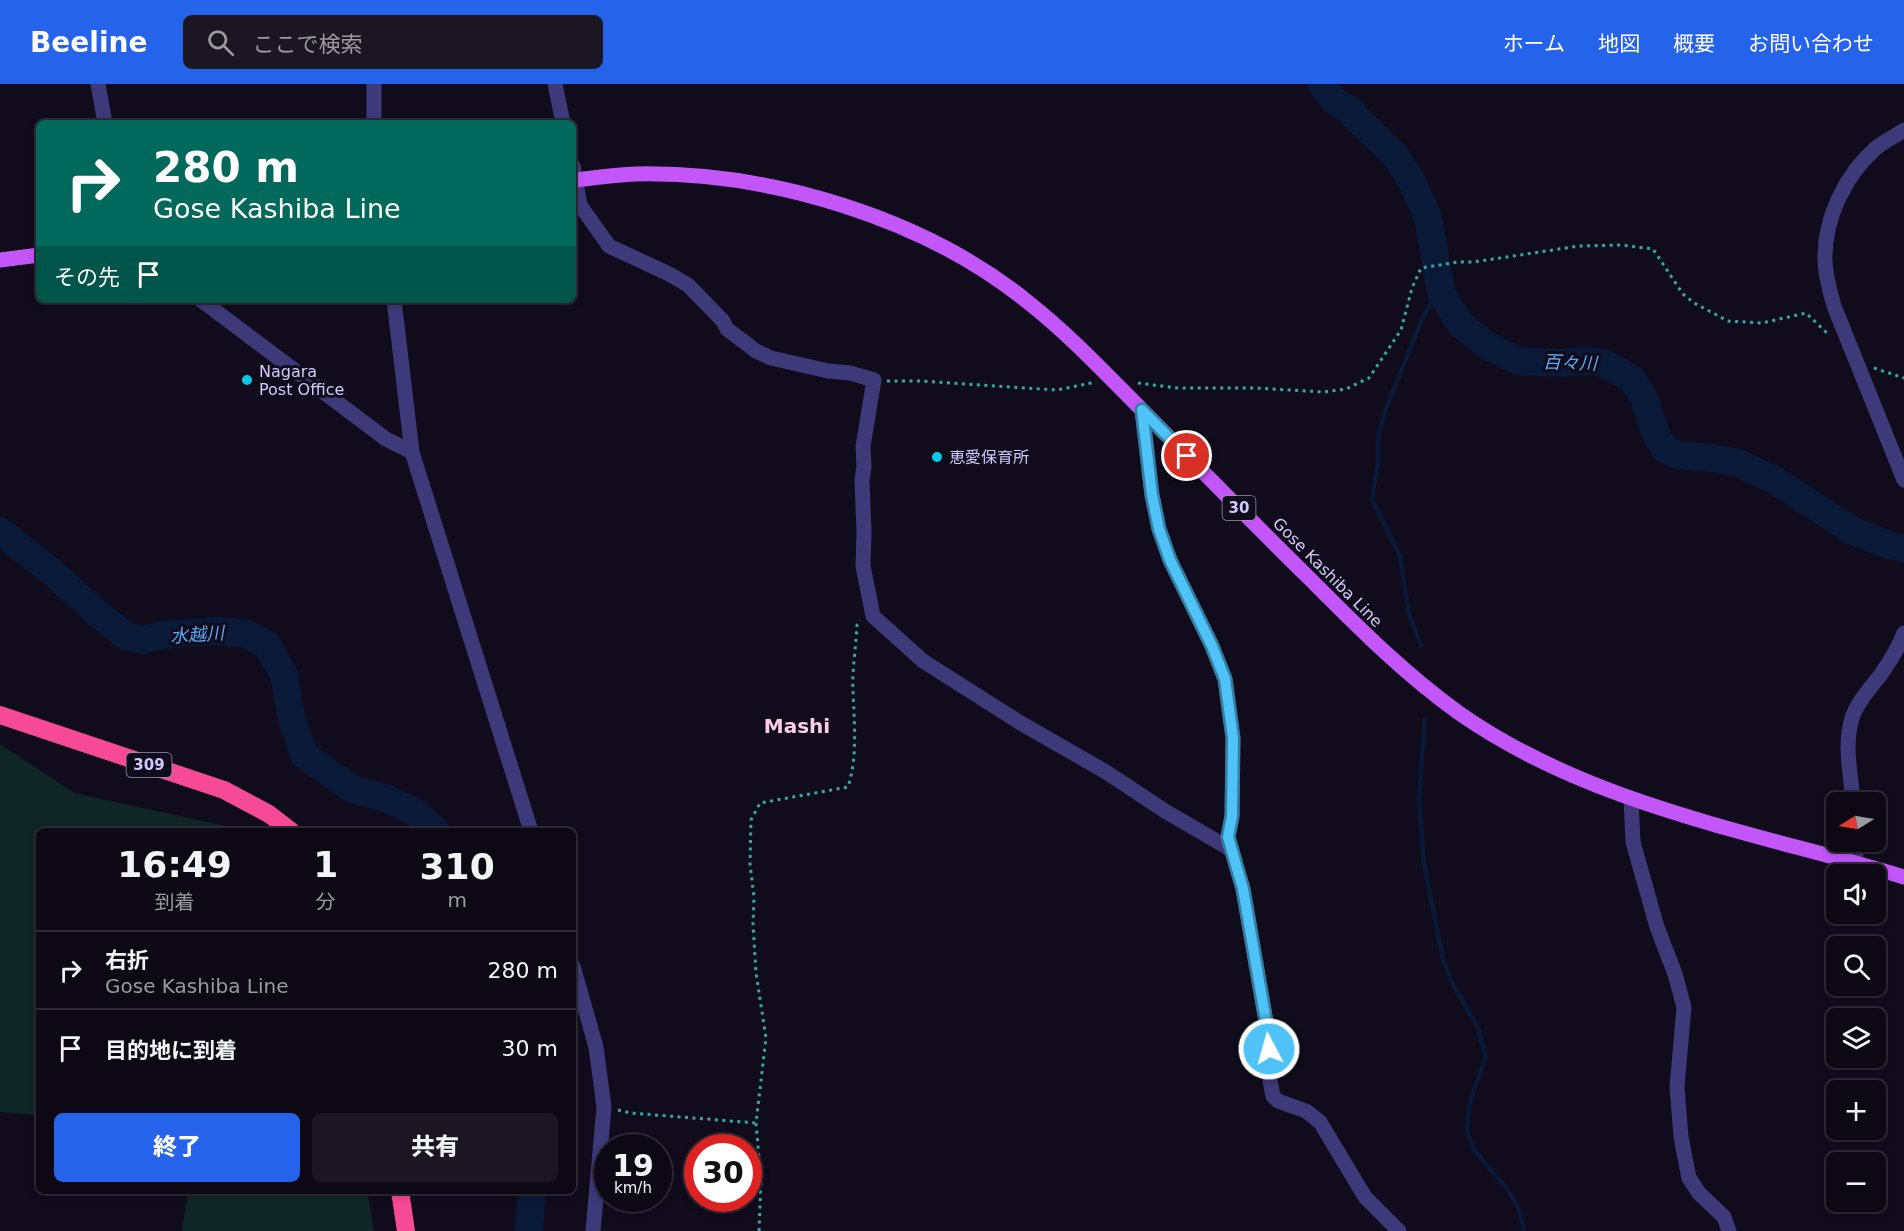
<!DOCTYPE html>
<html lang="ja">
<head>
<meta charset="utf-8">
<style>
	body { margin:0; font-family:"DejaVu Sans","Noto Sans JP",sans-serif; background:#1a1722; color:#f1f3f6; height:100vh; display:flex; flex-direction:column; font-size:22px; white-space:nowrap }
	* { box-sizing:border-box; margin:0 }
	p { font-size:20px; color:#9a9aa0 }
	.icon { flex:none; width:33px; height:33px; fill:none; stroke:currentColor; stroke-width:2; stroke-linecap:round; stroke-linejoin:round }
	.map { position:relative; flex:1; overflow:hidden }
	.sheet { position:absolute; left:36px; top:744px; width:540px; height:366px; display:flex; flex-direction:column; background:#0c0915; border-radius:9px; box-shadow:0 3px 9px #0003,0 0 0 2px #2c2a34 }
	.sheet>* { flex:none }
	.top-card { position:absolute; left:36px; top:36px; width:540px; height:183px; border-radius:9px; box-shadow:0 3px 9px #0003,0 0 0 2px #2c2a34; background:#00695c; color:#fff; overflow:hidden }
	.needle { width:39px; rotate:259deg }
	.fabs { position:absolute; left:1826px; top:708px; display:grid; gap:12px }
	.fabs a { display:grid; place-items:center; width:60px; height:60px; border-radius:9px; background:#0c0915; box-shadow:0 3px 9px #0003,0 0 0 2px #2c2a34; font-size:30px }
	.speed { position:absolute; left:594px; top:1050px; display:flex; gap:12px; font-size:30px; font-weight:700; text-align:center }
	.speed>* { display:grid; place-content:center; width:78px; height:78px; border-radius:50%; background:#0c0915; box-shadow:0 3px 9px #0003,0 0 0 2px #2c2a34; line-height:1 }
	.speed small { font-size:15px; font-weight:400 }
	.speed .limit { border:9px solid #d22; background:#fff; color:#111 }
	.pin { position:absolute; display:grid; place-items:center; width:51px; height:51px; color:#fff; margin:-26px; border:3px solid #fff; border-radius:50%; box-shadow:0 2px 6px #0007 }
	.me { position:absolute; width:66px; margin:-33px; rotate:354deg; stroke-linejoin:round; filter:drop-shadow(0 0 4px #0008) }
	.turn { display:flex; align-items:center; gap:21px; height:126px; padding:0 18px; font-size:27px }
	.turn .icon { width:78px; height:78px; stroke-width:2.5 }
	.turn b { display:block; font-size:42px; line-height:51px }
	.then { display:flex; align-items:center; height:57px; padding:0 18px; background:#0003; gap:12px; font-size:22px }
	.eta { display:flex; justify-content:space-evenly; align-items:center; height:102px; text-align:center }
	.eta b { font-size:36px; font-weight:800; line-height:42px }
	.button { display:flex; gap:12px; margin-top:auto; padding:12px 18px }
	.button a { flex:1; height:69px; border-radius:9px; background:#2563eb; color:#fff; font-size:24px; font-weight:800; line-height:69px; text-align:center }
	.button a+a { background:#1a1722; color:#f1f3f6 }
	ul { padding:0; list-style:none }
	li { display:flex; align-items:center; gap:18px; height:78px; padding:0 18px; border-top:2px solid #2c2a34 }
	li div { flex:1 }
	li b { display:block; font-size:22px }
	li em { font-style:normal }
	header { display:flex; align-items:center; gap:36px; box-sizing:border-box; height:84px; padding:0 30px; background:#2563eb; color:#fff }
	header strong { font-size:28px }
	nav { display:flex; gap:33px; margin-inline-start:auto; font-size:21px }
	.search { width:420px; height:54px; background:#1a1722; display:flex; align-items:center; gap:15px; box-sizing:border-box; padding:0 21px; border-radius:9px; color:#9a9aa0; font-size:22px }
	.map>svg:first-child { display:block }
	.green { fill:#102626 }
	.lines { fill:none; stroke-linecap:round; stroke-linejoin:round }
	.stream { stroke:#0a1937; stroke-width:4.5 }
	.river { stroke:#0a1937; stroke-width:28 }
	.path { stroke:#32a9a7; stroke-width:3; stroke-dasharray:3 4.5; stroke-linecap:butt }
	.minor { stroke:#3e3979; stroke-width:15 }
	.major { stroke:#c256f8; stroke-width:15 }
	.highway { stroke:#f74a96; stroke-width:18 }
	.route-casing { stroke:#337fa1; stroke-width:15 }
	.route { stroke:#4fc3f7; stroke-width:10 }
	.poi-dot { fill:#0ac8e8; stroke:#100c1c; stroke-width:2 }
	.labels { text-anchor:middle; stroke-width:6; stroke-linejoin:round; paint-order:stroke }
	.shield { fill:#100c1c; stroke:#9891ba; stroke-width:1.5 }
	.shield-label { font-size:15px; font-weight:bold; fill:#d2cafd }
	.poi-label { font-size:16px; fill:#d2cafd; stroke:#100c1c; text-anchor:start }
	.street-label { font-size:16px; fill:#d2cafd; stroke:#100c1c }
	.water-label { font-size:18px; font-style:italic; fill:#5ca9f8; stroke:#100c1c }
	.quarter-label { font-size:20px; font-weight:bold; fill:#fdcce9; stroke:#100c1c }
</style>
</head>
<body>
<header>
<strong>Beeline</strong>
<div class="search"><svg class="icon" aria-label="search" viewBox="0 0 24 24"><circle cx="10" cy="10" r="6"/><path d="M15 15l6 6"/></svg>ここで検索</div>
<nav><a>ホーム</a><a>地図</a><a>概要</a><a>お問い合わせ</a></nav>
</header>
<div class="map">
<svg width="1904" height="1147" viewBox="0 0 1904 1147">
	<rect width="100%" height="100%" fill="#100c1c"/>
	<g class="green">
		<path d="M0,660L74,709L248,747H39V1031L0,1028Z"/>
		<path d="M188,1107H367L374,1147H182Z"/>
	</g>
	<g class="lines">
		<g class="stream">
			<path d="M1421,561L1409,531L1400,472L1372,415L1378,378V356L1385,327L1423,233L1433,216L1441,208"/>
			<path d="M1425,635L1419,714L1424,780L1443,875L1452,899L1477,942L1486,972L1469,1021L1467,1047L1474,1066L1507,1105L1518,1123L1524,1147"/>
		</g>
		<g class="river">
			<path d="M1322,0C1327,10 1340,24 1351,26L1355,33L1394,70L1410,94L1428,133L1441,208L1459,239L1488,262L1518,277L1562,279L1584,277L1604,279L1632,295L1644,314L1656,351L1665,365L1678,371L1712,374L1738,379L1773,395L1851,446L1889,461L1904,464"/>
			<path d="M0,447L53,489L97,529L126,552L142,556L163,551L218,547L247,550L267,561L284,591L291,633L304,671L352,705L388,715L415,728L436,747"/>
			<path d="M529,1147L532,1107"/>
		</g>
		<g class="path">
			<path d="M1874,284L1904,294"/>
			<path d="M887,297H919L1057,306L1096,298"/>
			<path d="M1138,299L1177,304H1255L1324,308L1346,305L1369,294L1401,246L1412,204L1421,184L1458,178H1474L1579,162L1621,161L1653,165L1683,210L1694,219L1728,237L1762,239L1806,229L1829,251"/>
			<path d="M618,1026L631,1029L756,1039"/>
			<path d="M759,1147L761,1097L756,1039L766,954L756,889L753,840L754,813L750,780L751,736L760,719L848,703C858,672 854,639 853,606C852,585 856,563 857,541L860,536"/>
		</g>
		<g class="minor">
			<path d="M98,0L105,39"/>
			<path d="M555,0L563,39"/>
			<path d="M374,39V0"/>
			<path d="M1904,46C1895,52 1885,57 1876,64C1845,91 1824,135 1825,176C1825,192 1830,207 1834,222L1904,396"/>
			<path d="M573,82L580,121L609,162L669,190L688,201L723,237L727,245L756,267L771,274L828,287L850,289L874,296L863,362L864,383L862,396L864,447L863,482L873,532L923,577L1019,638L1106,688L1165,727L1232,766"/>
			<path d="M201,216L386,355L412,368"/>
			<path d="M394,216L412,368L531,747"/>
			<path d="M1142,326L1152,411L1159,445L1170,476L1212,562L1225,595L1233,654L1232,732L1228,753L1243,805L1268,949L1270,997L1273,1012L1278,1017L1306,1027L1320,1038L1365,1113L1399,1147"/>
			<path d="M1631,715L1633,758L1657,843L1675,890L1684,923L1677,1003L1681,1053L1689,1094L1699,1109L1724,1133L1729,1147"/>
			<path d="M1853,718C1851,690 1843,660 1853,631C1859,617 1869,605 1879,593C1889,579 1898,565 1904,549"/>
			<path d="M1855,758L1856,779"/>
			<path d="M573,882L596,963L604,1023L593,1147"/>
		</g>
		<g class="major">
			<path d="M573,96C594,94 614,91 635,90C769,87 925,134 1029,219C1072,253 1110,294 1148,332C1201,386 1254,440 1308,493C1356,541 1403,589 1459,629C1590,721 1754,748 1904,793"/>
			<path d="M0,176L39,171"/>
		</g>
		<g class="highway">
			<path d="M0,631L224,706L269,730L291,747"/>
			<path d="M400,1107L406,1147"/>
		</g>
	</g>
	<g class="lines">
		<defs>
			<path id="route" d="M1187,372L1142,326L1152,411L1159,445L1170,476L1212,562L1225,595L1233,654L1232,732L1228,753L1243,805L1268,949L1269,965"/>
		</defs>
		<use href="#route" class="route-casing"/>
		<use href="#route" class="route"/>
	</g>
	<g class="poi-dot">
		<circle cx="247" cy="296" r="6"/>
		<circle cx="937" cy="373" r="6"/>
	</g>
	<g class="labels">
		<g class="shield">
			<rect x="1222.5" y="412" width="33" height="24" rx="4.5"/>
			<rect x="126.5" y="669" width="45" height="24" rx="4.5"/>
		</g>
		<g class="shield-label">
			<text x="1239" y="429">30</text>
			<text x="149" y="686">309</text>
		</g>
		<g class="poi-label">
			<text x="259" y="293">Nagara<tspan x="259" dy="18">Post Office</tspan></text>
			<text x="949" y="379">恵愛保育所</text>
		</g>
		<g class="street-label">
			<text transform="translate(1328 488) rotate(45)" y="6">Gose Kashiba Line</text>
		</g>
		<g class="water-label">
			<text transform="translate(1570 279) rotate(2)" y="6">百々川</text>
			<text transform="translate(197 551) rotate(-4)" y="6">水越川</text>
		</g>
		<g class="quarter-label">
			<text x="797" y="649">Mashi</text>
		</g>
	</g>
</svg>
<div class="fabs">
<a><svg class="needle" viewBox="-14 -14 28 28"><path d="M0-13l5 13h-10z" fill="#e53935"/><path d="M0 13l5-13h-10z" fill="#9a9aa0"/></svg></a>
<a><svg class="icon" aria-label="sound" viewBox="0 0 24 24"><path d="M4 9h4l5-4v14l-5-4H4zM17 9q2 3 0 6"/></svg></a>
<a><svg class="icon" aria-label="search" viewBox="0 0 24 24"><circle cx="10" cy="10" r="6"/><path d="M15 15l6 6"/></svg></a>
<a><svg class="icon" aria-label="layers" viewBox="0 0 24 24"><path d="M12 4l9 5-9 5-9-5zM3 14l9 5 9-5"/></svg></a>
<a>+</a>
<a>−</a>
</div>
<div class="speed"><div>19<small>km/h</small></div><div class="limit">30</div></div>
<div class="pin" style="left:1187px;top:372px;background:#d93025"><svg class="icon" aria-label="arrive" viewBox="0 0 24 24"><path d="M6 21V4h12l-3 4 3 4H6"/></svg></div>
<svg class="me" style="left:1269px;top:965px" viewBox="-20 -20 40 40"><circle r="17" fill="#4fc3f7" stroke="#fff" stroke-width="3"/><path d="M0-11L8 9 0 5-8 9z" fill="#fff"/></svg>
<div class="top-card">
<div class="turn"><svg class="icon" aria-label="right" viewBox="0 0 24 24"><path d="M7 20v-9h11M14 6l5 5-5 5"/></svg><div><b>280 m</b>Gose Kashiba Line</div></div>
<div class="then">その先<svg class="icon" aria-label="arrive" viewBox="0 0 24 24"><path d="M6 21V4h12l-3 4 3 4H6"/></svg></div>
</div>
<section class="sheet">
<div class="eta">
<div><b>16:49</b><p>到着</p></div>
<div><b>1</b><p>分</p></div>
<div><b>310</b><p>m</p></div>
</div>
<ul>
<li><svg class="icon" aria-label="right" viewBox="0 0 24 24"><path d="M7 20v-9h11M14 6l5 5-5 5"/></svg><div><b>右折</b><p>Gose Kashiba Line</p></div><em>280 m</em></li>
<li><svg class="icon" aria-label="arrive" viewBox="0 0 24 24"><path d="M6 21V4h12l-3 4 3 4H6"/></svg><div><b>目的地に到着</b></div><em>30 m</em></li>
</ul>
<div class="button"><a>終了</a><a>共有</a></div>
</section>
</div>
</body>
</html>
